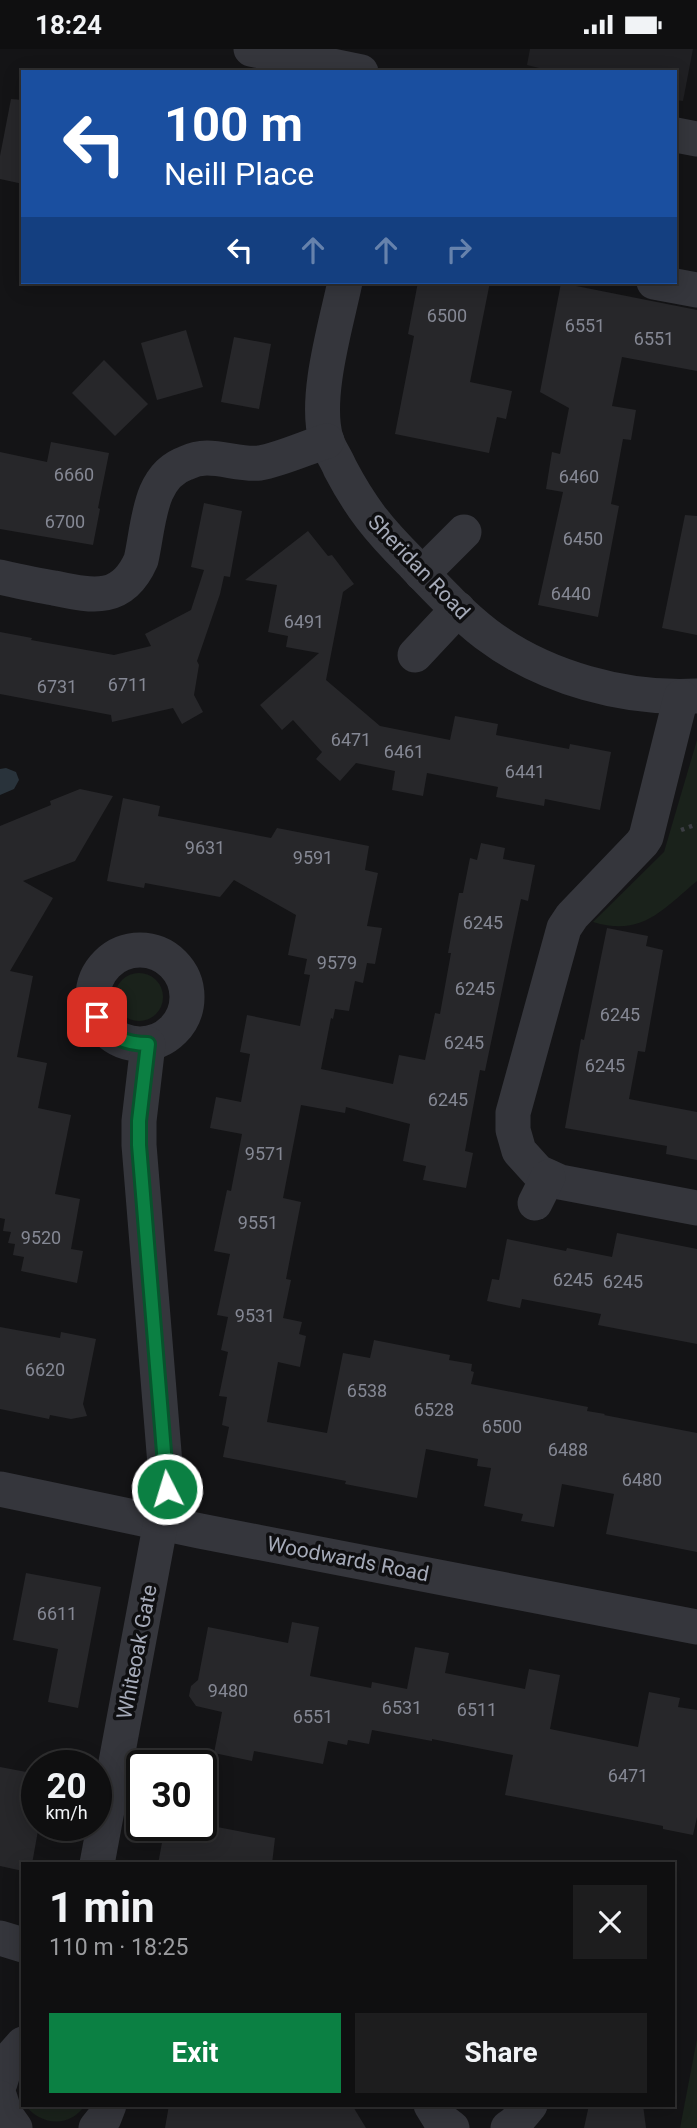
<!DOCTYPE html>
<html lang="en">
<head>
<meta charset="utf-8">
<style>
	body { margin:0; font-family:Roboto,sans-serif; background:#1d1d1e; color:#f1f3f6; height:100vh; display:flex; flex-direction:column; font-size:26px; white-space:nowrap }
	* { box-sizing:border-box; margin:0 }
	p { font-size:23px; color:#9b9c9f }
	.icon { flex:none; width:38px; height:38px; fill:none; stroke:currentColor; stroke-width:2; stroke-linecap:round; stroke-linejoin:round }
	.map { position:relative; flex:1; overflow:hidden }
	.details { position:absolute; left:21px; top:1813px; width:654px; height:245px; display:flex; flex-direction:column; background:#0f0f10; border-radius:0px; box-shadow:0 4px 18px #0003,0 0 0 2px #2f2f30 }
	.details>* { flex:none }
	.top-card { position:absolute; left:21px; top:21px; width:656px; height:214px; border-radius:0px; box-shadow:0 4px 18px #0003,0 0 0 2px #2f2f30; background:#1a4fa0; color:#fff; overflow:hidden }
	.speed { position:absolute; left:21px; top:1701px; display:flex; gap:14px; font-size:35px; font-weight:700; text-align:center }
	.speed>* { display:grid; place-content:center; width:91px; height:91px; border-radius:50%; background:#0f0f10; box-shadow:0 4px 18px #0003,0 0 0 2px #2f2f30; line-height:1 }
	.speed small { font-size:18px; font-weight:400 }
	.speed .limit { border:4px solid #111; border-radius:10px; background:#fff; color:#111 }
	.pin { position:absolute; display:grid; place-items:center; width:60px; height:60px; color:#fff; margin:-30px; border-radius:14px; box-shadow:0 4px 10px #0006 }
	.me { position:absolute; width:77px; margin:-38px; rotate:355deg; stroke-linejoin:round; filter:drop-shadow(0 0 5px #0008) }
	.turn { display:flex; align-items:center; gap:24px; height:147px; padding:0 28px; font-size:32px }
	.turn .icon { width:91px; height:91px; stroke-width:2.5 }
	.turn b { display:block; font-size:49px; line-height:60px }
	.lanes { display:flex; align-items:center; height:66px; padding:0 28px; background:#0003; justify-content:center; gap:35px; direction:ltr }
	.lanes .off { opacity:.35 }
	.round { display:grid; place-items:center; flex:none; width:74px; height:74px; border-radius:0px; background:#1d1d1e }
	.overview { display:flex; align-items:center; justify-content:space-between; height:119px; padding:0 28px }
	h1 { font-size:42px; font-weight:700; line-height:52px }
	.primary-button { display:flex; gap:14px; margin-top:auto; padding:14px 28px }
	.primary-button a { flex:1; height:80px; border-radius:0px; background:#0b8043; color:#fff; font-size:28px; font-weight:700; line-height:80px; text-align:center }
	.primary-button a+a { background:#1d1d1e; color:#f1f3f6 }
	.status { display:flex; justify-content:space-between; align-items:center; height:49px; padding:0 35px; background:#0f0f10; direction:ltr }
	.status svg { height:19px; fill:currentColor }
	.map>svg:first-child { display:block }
	.built { fill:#202023 }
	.green { fill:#1a221b }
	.water { fill:#29333b }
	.building { fill:#27272a }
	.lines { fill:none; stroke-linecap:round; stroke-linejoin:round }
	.path { stroke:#3b3d43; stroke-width:4.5; stroke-dasharray:3.5 5; stroke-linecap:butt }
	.minor { stroke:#35363c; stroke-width:35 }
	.route-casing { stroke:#07532c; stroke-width:18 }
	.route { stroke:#0b8043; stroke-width:12 }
	.labels { text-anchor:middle; stroke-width:7; stroke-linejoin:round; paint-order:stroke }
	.number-label { font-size:18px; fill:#858894 }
	.street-label { font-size:21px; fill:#a5aab8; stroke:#0f0f11 }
</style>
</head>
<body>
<div class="status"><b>18:24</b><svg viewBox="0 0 49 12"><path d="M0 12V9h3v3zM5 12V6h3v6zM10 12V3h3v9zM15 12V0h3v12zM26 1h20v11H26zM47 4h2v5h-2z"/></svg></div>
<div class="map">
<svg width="697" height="2079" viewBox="0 0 697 2079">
	<rect width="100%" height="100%" fill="#141416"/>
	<path class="built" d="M530,0H693L683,52L676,51V23H555L527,16Z"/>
	<g class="green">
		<path d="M697,691V832C662,861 642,888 593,873L664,803Z"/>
		<circle cx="139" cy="948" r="24"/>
		<path d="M697,1990V2079H680Z"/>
		<path d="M25,2056H85C70,2079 41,2077 25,2056Z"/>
	</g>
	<path class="water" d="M6,719L16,723L19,731L14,740L0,746V720Z"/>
	<g class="building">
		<path d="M11,50L23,51V135L0,130V107Z"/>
		<path d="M418,233H490L470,333L512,342L506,370L497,368L489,404L395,385L414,287L408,285Z"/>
		<path d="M561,234L697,261V322L622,308L612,357L636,361L631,391L623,390L611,455L619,457L598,568L538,556L563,443L546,440L552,403L560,405L569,359L540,343Z"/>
		<path d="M186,281L203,338L157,351L141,294Z"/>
		<path d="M234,288L271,295L259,360L221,353Z"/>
		<path d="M104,311L148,355L115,387L72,344Z"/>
		<path d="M51,393L109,404L98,459L100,460L93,496L0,480V403L47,413Z"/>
		<path d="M204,454L242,462L230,528L224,527L220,545L197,612L199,616L194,646L203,663L182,675L173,659L112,673L111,666L0,645V583L32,589L31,591L114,606L151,597L145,585L191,561L204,521L191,518Z"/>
		<path d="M685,466L697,467V586L662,579Z"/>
		<path d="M308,482L328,507L332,506L354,535L343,543L326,631L380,677L450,691L455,667L498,675L496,686L569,700L570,695L611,703L600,761L545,750L544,757L496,748L498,738L427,724L423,747L392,741L395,722L356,714L340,732L316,710L322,703L293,671L282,681L260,656L319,604L286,598L288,587L268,583L277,536L245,531Z"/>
		<path d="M80,740L113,747L75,812L23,832L53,849L10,922L33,927L17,1008L47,1014L38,1059L71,1066L55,1145L80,1150L71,1200L83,1202L77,1234L21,1222L24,1208L13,1206L15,1195L8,1194L11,1183L3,1182L5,1170L0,1169V777L51,756L50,752Z"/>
		<path d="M123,749L160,757L158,767L271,789L277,779L369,797L365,821L378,824L367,877L382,879L375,915L367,914L363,934L355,932L349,962L335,960L333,970L331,969L321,1020L393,1035L399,1006L425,1011L435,964L440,965L451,904H448L459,844H463L470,809L477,811L481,794L505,799L503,810L535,816L528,852L521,850L485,1022L480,1021L465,1102L473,1104L466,1139L423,1131L426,1117L403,1112L410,1075L346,1058L345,1064L301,1056L283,1149L301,1153L286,1230L291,1231L283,1269L302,1273L299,1285L306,1287L300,1318L278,1313L267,1373L327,1384L343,1304L370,1309L374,1291L450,1306L449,1311L472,1315L471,1322L474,1323L471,1335L588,1358L587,1362L605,1365L604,1366L697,1384V1503L606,1485L614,1445L562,1435L554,1478L521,1472L523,1465L484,1457L491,1419L477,1417L478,1410L426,1400L417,1449L345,1435L346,1432L223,1408L229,1378L222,1376L227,1348L219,1347L228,1303L221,1301L228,1268L217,1266L230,1205L214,1202L227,1141L231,1142L242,1085L210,1079L216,1048L241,1053L250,1005L240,1003L247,966L300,977L310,926L304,925L307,910L288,906L296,866L234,831L220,848L145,834L144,839L107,832Z"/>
		<path d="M607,879L648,887L646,897L663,901L645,1003L638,1002L629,1050L697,1063V1111L666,1105L667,1097L565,1079L581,990L584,991Z"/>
		<path d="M617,1184L697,1200V1295L598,1276L601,1265L522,1250L520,1259L487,1252L492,1230L499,1231L507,1190L566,1202L567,1199L612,1208Z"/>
		<path d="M0,1278L60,1289L61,1283L96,1290L83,1355L87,1367L71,1370L50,1366L49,1370L0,1360Z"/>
		<path d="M26,1524L101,1538L78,1659L48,1653L58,1600L13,1591Z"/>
		<path d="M292,1573L319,1578L310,1627L371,1639L372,1633L407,1640L415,1598L449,1604L445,1624L525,1640L529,1620L560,1626L550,1680L638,1698L649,1643L680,1649L678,1658L697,1661V1768L693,1786L663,1780V1777L505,1746L513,1706L432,1690V1692L372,1681L369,1695L348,1691L347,1696L328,1692L323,1715L254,1702L252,1712L214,1704L222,1663L196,1657L189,1647L191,1637L198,1631L208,1578L288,1594Z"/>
		<path d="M0,1718L37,1725V1776H39L32,1815H23V1822L0,1817Z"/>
		<path d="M212,1777L275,1789L272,1815H158L164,1783L209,1791Z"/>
		<path d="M169,2056H352L366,2079H165Z"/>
		<path d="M589,2056H643L646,2079H584Z"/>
	</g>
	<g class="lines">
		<path class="path" d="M681,781L697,775"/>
		<g class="minor">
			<path d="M251,0L361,23"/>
			<path d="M676,86L697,90"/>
			<path d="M345,233C336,276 314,348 326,390C329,400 336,409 340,419C361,459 378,480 410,512C434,537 459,564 486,585C544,629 626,651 697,647"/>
			<path d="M654,233L697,241"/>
			<path d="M422,525L464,483"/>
			<path d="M0,528C18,532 36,536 54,539C93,547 122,554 141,511C149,477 148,427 186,414C192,411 200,409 207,409C225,409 242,416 260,414C279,411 308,398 327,392"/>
			<path d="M415,606L458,560"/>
			<path d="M681,648L646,788L642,794L572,867L564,879L513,1064V1081L519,1102L538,1123L560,1133L697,1159"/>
			<circle cx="140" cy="948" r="47"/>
			<path d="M535,1154L548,1128"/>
			<path d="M0,1440L200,1482L697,1578"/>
			<path d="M97,1815L167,1440L139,1096V1072L148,995"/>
			<path d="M0,1889L23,1896"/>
			<path d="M0,2034L6,2014L23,1995"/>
			<path d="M0,2049L5,2065L15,2079"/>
			<path d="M431,2056L439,2069L452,2079"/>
			<path d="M96,2079L104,2069L109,2056"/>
			<path d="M508,2079L515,2074L530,2056"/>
		</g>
	</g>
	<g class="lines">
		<defs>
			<path id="route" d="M97,968C109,988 125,995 148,995L139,1072V1096L167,1440"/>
		</defs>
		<use href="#route" class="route-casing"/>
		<use href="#route" class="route"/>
	</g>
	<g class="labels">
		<g class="number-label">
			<text x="447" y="273">6500</text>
			<text x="585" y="283">6551</text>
			<text x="654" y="296">6551</text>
			<text x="74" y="432">6660</text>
			<text x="579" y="434">6460</text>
			<text x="65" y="479">6700</text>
			<text x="583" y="496">6450</text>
			<text x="571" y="551">6440</text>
			<text x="304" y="579">6491</text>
			<text x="128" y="642">6711</text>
			<text x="57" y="644">6731</text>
			<text x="351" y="697">6471</text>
			<text x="404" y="709">6461</text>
			<text x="525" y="729">6441</text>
			<text x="205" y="805">9631</text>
			<text x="313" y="815">9591</text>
			<text x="483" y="880">6245</text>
			<text x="337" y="920">9579</text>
			<text x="475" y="946">6245</text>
			<text x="620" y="972">6245</text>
			<text x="464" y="1000">6245</text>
			<text x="605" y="1023">6245</text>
			<text x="448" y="1057">6245</text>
			<text x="265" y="1111">9571</text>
			<text x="258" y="1180">9551</text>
			<text x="41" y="1195">9520</text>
			<text x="573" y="1237">6245</text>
			<text x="623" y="1239">6245</text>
			<text x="255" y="1273">9531</text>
			<text x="45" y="1327">6620</text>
			<text x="367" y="1348">6538</text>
			<text x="434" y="1367">6528</text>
			<text x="502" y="1384">6500</text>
			<text x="568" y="1407">6488</text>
			<text x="642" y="1437">6480</text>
			<text x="57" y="1571">6611</text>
			<text x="228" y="1648">9480</text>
			<text x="402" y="1665">6531</text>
			<text x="477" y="1667">6511</text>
			<text x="313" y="1674">6551</text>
			<text x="628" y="1733">6471</text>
		</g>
		<g class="street-label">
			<text transform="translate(419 518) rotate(46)" y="7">Sheridan Road</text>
			<text transform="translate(348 1510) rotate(11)" y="7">Woodwards Road</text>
			<text transform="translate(137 1603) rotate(-79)" y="7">Whiteoak Gate</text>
		</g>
	</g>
</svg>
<div class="speed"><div>20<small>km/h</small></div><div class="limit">30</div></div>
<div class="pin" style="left:97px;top:968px;background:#d93025"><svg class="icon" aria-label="arrive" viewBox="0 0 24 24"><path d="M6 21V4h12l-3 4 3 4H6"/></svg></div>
<svg class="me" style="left:167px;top:1440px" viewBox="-20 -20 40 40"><circle r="17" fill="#0b8043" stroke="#fff" stroke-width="3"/><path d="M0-11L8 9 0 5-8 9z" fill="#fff"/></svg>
<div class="top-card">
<div class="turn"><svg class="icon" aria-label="left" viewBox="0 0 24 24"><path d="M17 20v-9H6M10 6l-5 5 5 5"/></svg><div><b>100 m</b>Neill Place</div></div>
<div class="lanes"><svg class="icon" aria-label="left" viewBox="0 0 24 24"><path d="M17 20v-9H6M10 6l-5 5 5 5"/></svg><svg class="icon off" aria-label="ahead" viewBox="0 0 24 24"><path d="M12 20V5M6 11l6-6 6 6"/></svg><svg class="icon off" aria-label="ahead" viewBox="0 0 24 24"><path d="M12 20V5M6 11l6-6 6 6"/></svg><svg class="icon off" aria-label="right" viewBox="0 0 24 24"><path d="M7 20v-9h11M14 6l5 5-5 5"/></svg></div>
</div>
<section class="details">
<div class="overview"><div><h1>1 min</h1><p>110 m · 18:25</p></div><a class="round"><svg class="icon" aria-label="close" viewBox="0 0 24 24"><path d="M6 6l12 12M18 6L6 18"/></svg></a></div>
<div class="primary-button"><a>Exit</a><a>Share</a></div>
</section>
</div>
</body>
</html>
